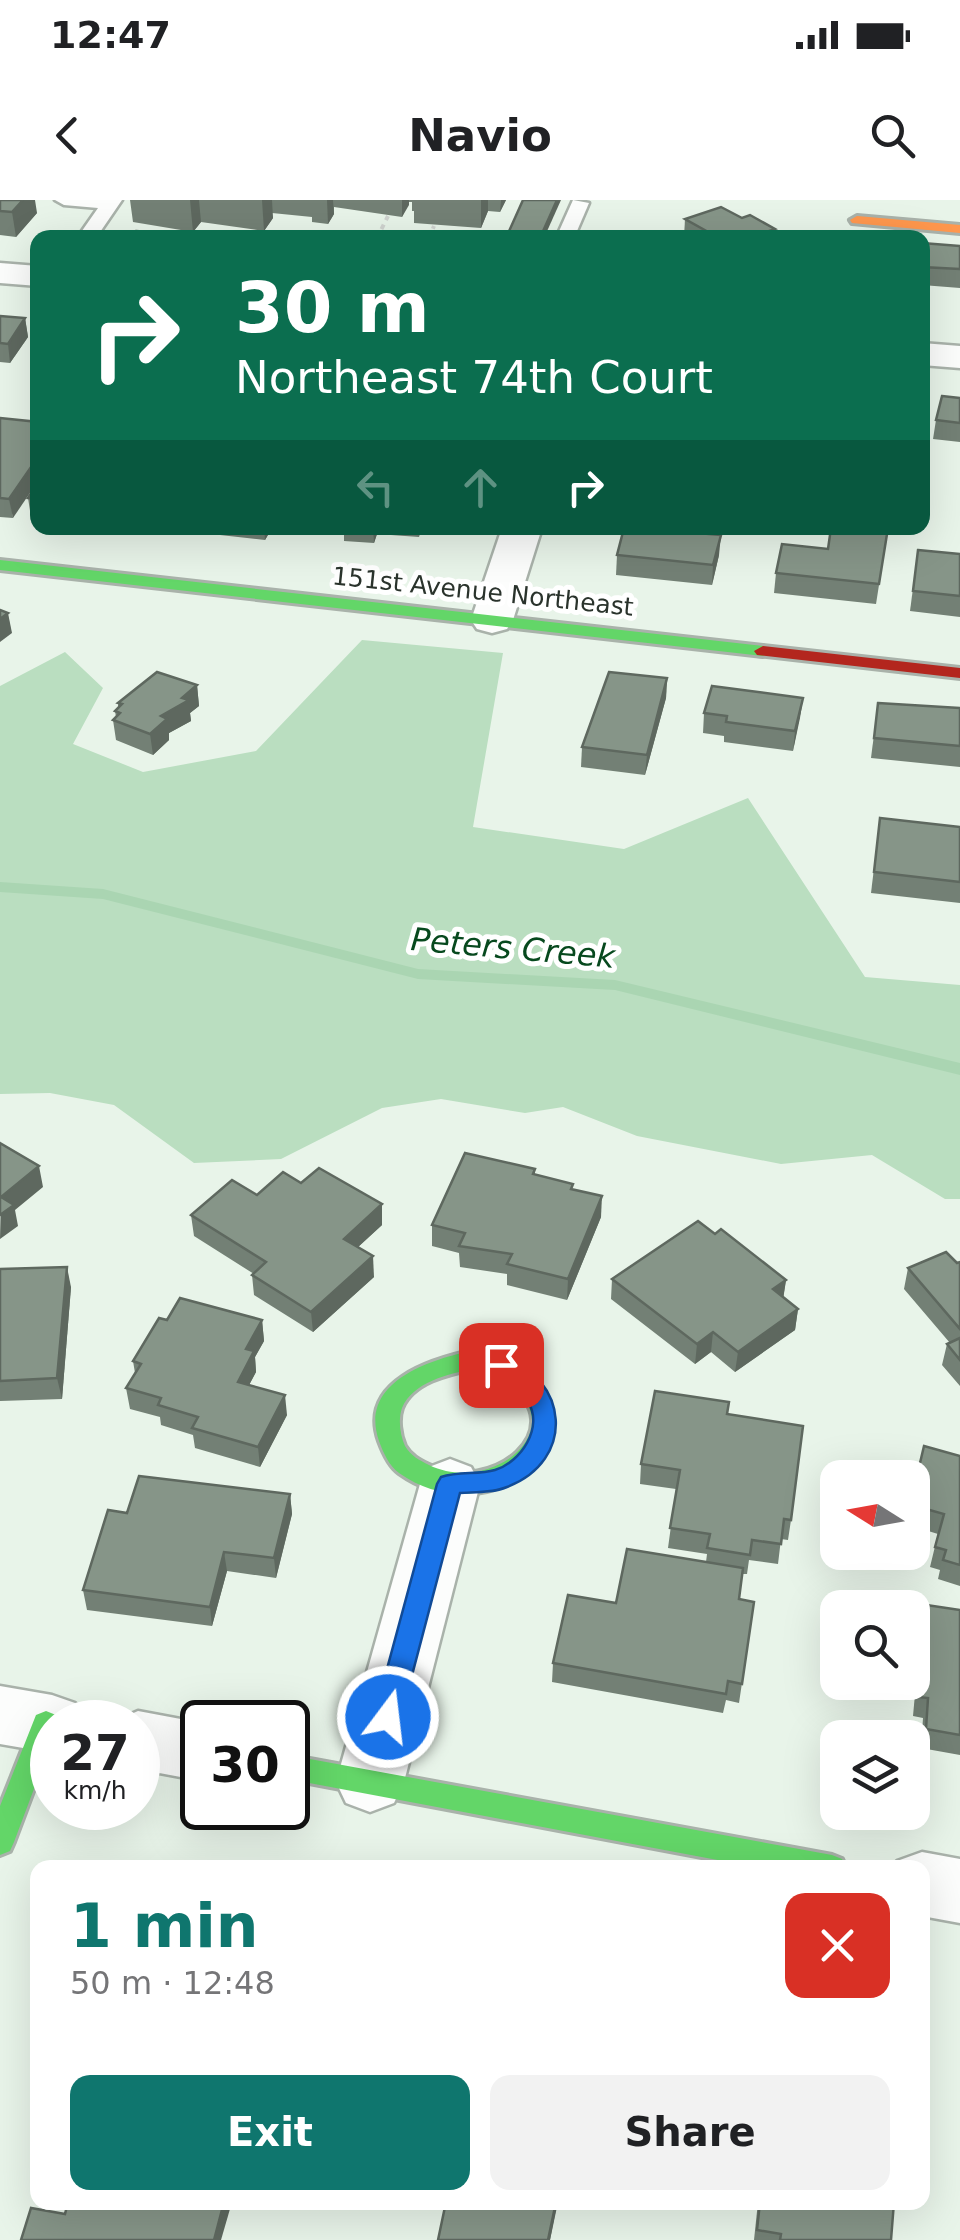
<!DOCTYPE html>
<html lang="en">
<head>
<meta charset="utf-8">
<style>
	body { margin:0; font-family:"DejaVu Sans",sans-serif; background:#f2f2f2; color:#202124; height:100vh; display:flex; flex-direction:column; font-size:38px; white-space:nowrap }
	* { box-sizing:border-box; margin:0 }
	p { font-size:32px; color:#757577 }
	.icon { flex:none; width:55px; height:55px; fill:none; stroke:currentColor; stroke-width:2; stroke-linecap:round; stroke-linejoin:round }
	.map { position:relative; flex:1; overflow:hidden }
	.panel { position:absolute; left:30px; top:1660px; width:900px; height:350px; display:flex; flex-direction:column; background:#fff; border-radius:20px; box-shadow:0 10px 40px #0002 }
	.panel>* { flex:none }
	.hud { position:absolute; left:30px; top:30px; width:900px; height:305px; border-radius:20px; box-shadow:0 10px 40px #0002; background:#0b6e4f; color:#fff; overflow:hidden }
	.needle { width:65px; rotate:281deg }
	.fabs { position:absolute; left:820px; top:1260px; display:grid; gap:20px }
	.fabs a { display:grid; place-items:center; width:110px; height:110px; border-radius:20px; background:#fff; box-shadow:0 10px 40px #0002; font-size:50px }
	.speed { position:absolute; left:30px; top:1500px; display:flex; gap:20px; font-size:50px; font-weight:700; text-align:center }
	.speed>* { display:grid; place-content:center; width:130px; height:130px; border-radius:50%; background:#fff; box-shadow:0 10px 40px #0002; line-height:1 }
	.speed small { font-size:25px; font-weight:400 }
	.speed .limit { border:5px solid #111; border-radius:15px; background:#fff; color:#111 }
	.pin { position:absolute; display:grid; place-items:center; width:85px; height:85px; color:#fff; margin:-42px; border-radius:20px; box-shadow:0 5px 15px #0006 }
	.me { position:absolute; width:110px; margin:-55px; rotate:15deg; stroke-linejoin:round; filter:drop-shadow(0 0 8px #0008) }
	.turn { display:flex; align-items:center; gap:35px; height:210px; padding:0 40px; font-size:45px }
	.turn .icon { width:130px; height:130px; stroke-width:2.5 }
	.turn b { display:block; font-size:70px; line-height:85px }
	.lanes { display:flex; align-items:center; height:95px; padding:0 40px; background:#0003; justify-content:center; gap:50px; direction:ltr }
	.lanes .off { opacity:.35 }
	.round { display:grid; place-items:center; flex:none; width:105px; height:105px; border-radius:20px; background:#f2f2f2 }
	.headline { display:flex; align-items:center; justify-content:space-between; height:170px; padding:0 40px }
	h1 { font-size:60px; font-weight:700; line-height:75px; color:#0f766e }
	.button { display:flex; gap:20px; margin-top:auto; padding:20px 40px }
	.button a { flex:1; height:115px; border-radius:20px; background:#0f766e; color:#fff; font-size:40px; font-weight:700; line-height:115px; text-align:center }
	.button a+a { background:#f2f2f2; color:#202124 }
	.status { display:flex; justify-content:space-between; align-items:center; height:70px; padding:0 50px; background:#fff; direction:ltr }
	.status svg { height:28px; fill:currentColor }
	header { display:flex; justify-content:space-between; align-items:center; height:130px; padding:0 40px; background:#fff; font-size:45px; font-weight:700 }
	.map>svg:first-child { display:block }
	.forest { fill:#badec0 }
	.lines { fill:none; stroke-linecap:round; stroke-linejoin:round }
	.stream { fill:#aad5b2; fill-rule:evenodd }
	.lane-casing { stroke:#a9b2aa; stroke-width:5 }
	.street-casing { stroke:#a9b2aa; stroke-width:5 }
	.fast-casing { stroke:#a9b2aa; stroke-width:6 }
	.slow-casing { stroke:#a9b2aa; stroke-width:6 }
	.jam-casing { stroke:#a9b2aa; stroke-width:6 }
	.path { stroke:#cfd3cf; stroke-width:4; stroke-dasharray:5 5; stroke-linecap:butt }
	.lane { fill:#fcfdfc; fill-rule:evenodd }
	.street { fill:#fcfdfc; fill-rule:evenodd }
	.fast { fill:#63d668; fill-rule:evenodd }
	.slow { fill:#ff974d; fill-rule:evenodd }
	.jam { fill:#b3261e; fill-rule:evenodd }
	.wall { fill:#738075 }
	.shaded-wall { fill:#5e685f }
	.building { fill:#869588; stroke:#5e685f; stroke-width:2.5 }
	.route { fill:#1a73e8; stroke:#114b97; stroke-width:2.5 }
	.labels { text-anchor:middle; stroke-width:10; stroke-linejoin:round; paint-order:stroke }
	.far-street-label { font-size:25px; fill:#2a332c; stroke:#fff }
	.water-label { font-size:32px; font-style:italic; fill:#07491e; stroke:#fff }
</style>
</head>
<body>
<div class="status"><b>12:47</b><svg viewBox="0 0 49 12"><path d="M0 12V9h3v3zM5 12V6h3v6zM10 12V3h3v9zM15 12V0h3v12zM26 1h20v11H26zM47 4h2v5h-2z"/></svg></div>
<header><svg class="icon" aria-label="back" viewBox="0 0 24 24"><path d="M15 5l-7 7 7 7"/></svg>Navio<svg class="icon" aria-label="search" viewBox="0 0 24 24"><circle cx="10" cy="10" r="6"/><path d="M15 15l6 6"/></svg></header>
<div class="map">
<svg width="960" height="2040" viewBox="0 0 960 2040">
	<rect width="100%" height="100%" fill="#e8f4e9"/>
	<path class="forest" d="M362,440L503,453L473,627L624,649L748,598L865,777L960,785V999H945L872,955L781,964L637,936L563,907L525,913L441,899L382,908L281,959L194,963L114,905L50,893L0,894V486L65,452L103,488L73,544L143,572L256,551Z"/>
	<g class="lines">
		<path class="stream" d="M0,682L103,689L418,769L615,780L960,863V875L615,790L418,779L103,699L0,692Z"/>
		<defs>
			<g id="lane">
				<path d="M55,0H122L96,38H77L98,8L64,5Z"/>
				<path d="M573,0L589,3L574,38H556Z"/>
			</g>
			<g id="street">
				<path d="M0,63L38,66V86L0,83Z"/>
				<path d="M922,143L960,146V168L922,165Z"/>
				<path d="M502,328H542L513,420L507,429L492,433L477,429L471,420Z"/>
				<path d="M450,1259L471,1267L480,1284L404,1582L394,1603L370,1612L346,1603L336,1582L420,1284L429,1267Z"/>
				<path d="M0,1486L52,1495L75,1503L84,1522H52V1553L0,1544Z"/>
				<path d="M138,1511L202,1523V1581L138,1569V1522H113Z"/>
				<path d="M922,1652L960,1659V1723L922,1716V1668H895L897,1661Z"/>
			</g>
			<g id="fast">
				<path d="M0,360L763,446L772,451L763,456L0,370Z"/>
				<path d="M475,1150C644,1204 503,1347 399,1273C389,1266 383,1252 379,1241C358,1181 432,1159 475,1150ZM473,1169C484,1174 497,1178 508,1185C573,1227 493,1296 429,1265C419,1260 411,1256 405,1246C400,1235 398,1219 402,1208C413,1182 448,1174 473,1169Z"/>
				<path d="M46,1511L56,1515L59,1522H52V1541L14,1642L10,1651L0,1655V1606L36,1515Z"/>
				<path d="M288,1555L832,1655L842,1659L846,1668H760L288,1579Z"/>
			</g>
			<path id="slow" d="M857,16L960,25V33L852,23L850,20Z"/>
			<path id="jam" d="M763,446L960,468V478L757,455L754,451Z"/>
		</defs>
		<use href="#lane" class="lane-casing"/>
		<use href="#street" class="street-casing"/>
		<use href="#fast" class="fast-casing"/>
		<use href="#slow" class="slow-casing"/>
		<use href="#jam" class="jam-casing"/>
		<g class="path">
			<path d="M243,38L248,30"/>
			<path d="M377,38L388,16"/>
			<path d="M429,38L434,26"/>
		</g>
		<use href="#lane" class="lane"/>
		<use href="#street" class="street"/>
		<use href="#fast" class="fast"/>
		<use href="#slow" class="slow"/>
		<use href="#jam" class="jam"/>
	</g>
	<g class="wall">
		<path d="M0,0L37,13L16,37L0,35Z"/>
		<path d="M130,0H506L500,12L488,11L481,28L414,23V11H412V2H409L402,17L334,7V14L328,24L312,22V17L272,13L273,18L264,31L201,22L193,32L133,22Z"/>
		<path d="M685,19L774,38H686L684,37Z"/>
		<path d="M922,43L960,46V88L922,85Z"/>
		<path d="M0,116L25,118L28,137L10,163L0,162Z"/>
		<path d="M960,198V242L933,239L936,220Z"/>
		<path d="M0,218L13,318L0,317Z"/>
		<path d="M38,282V318L31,317L28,298Z"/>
		<path d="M157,328H272L265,340Z"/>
		<path d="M301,328H422L419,337L377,334L374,343L344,341V334L302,330Z"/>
		<path d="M887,334L876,404L774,393L776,373L828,349Z"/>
		<path d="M918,350L960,354V417L910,411Z"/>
		<path d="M617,355H719L712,385L616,375Z"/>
		<path d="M667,478L666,498L645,575L581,567L582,547Z"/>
		<path d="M197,485L199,506L190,513L191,521L169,533V540L153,555L116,540L113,520L116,517L115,511L118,508V503Z"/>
		<path d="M803,498L793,551L724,542V536L703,533L704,513Z"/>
		<path d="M878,503L960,508V567L871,558Z"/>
		<path d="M880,618L960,627V703L871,693Z"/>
		<path d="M535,969V975L573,989L601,1017L567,1100L507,1085V1074L460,1067L459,1053L432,1046V1025Z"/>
		<path d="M301,983L382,1004V1025L358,1047L374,1077L313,1132L254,1095L252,1075L254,1074L194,1036L191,1015L257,995Z"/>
		<path d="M715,1034L786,1080L783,1098L798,1109L795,1130L735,1172L711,1152L695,1164L611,1099L612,1079Z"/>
		<path d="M960,1062V1186L942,1165L947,1144L950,1143L904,1089L908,1068Z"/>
		<path d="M0,1069L71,1087L62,1199L0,1201Z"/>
		<path d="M167,1120H262L264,1141L255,1157L256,1172L249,1185L287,1215L260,1267L195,1248L193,1235L161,1225L160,1217L130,1209L126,1188L135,1173L133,1161Z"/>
		<path d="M727,1214L791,1320L788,1340L781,1339L778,1364L749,1360L747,1374H742L739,1399L754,1402L739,1503L726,1500L723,1513L552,1482L553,1463L616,1403L706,1362L707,1354L668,1348L676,1289L640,1284L641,1264Z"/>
		<path d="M960,1256V1386L938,1379L940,1370L930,1367L938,1334L912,1326V1297Z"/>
		<path d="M290,1294L292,1314L276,1378L227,1371L212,1426L87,1410L83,1390L127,1313Z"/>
		<path d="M893,1400L960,1410V1555L921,1548L923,1518L913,1516L915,1494L882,1488L883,1482H912V1408H891Z"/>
		<path d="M446,2002H578L577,2008L557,2004L550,2040H438Z"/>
		<path d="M758,2002H894L891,2040H754Z"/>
	</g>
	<g class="shaded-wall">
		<path d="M23,0H35L37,13L16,37L12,12Z"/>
		<path d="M190,0H199L201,22L193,32Z"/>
		<path d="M262,0H272L273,18L264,31Z"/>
		<path d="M327,0H333L334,14L328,24Z"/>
		<path d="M402,0H409V5L402,17Z"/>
		<path d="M481,0H488V11L481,28Z"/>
		<path d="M501,0H506L500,12Z"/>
		<path d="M557,0H561L544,38H540Z"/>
		<path d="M775,29L774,38H750Z"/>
		<path d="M25,118L28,137L10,163L8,144Z"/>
		<path d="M38,257V281L13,318L9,299Z"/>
		<path d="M264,328H272L265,340Z"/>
		<path d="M373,328H377V334L374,343Z"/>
		<path d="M721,335L719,355L712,385L713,365Z"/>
		<path d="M8,413L12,433L0,442V419Z"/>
		<path d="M667,478L666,498L645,575L647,555Z"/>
		<path d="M197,485L199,506L190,513L191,521L169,533V540L153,555L150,534L161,516Z"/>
		<path d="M803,498L800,518L793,551L795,531Z"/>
		<path d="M39,966L43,987L15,1010L18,1026L0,1039L1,997Z"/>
		<path d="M602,996L601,1017L567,1100L568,1079Z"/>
		<path d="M382,1004V1025L345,1059L344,1039Z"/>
		<path d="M373,1056L374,1077L313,1132L311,1112Z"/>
		<path d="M67,1067L71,1087L62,1199L57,1178Z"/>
		<path d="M786,1080L783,1100L773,1089Z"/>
		<path d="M798,1109L795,1130L735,1172L738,1152Z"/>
		<path d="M262,1120L264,1141L255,1157L256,1172L240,1202L238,1182L246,1149Z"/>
		<path d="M713,1132L711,1152L695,1164L697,1144Z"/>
		<path d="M285,1195L287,1215L260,1267L258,1247Z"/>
		<path d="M290,1294L292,1314L276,1378L274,1358Z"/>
		<path d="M224,1352L227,1371L212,1426L210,1407Z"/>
		<path d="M224,2002H232L221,2040H214Z"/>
		<path d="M556,2002H558L550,2040H548Z"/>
	</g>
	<g class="building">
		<path d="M0,0H23L12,12L0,11Z"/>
		<path d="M523,0H557L540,38H506Z"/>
		<path d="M721,7L742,18L750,15L775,29L750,38H719L685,19Z"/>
		<path d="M136,31L163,33L160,38H131Z"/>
		<path d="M174,33L227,38H171Z"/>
		<path d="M241,35L269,38H239Z"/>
		<path d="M922,43L960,46V69L922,67Z"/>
		<path d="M0,116L25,118L8,144L0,143Z"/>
		<path d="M942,196L960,198V223L936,220Z"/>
		<path d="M0,218L38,222V257L9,299L0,298Z"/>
		<path d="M38,282V299L28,298Z"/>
		<path d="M624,328H637L721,335L713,365L617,355Z"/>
		<path d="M831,328L887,334L879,384L776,373L782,344L828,349Z"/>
		<path d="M918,350L960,354V396L913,391Z"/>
		<path d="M0,410L8,413L0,419Z"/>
		<path d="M157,472L197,485L182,498L189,500L161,516L167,519L150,534L113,520L120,513L115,511L122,504L118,503Z"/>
		<path d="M609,472L667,478L647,555L582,547Z"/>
		<path d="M712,486L803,498L795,531L726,522L727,516L704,513Z"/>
		<path d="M878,503L960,508V546L874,538Z"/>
		<path d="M880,618L960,627V682L874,672Z"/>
		<path d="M0,943L39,966L1,997L14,1005L0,1015Z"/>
		<path d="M465,953L535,969L533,974L573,984L571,989L602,996L568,1079L507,1064L512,1054L459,1046L465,1033L432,1025Z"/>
		<path d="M319,968L382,1004L344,1039L373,1056L311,1112L252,1075L266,1062L191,1015L232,980L257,995L283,972L301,983Z"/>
		<path d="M698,1021L715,1034L721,1029L786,1080L773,1089L798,1109L738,1152L713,1132L697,1144L612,1079Z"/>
		<path d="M946,1052L957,1063L960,1062V1129L908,1068Z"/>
		<path d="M67,1067L57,1178L0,1181V1069Z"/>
		<path d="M180,1098L262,1120L246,1149L254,1151L238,1182L285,1195L258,1247L192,1228L198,1217L158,1205L161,1198L126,1188L141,1164L133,1161L159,1118L167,1120Z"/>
		<path d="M960,1138V1160L947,1144Z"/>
		<path d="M655,1191L729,1202L727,1214L803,1226L791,1320L784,1319L781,1344L752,1340L750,1355L707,1348L710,1334L670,1328L680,1270L641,1264Z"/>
		<path d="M924,1246L960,1256V1365L943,1360L946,1350L935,1347L944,1314L912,1305V1297Z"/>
		<path d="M139,1276L290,1294L274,1358L224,1352L210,1407L83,1390L108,1310L127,1313Z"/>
		<path d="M627,1349L743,1368L739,1399L754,1402L742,1484L728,1481L726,1494L553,1463L568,1395L616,1403Z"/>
		<path d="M893,1400L960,1410V1535L926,1529L928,1498L918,1497L920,1474L912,1473V1408H892Z"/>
		<path d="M68,2002H224L214,2040H21L31,2008L65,2014Z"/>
		<path d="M446,2002H556L548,2040H438Z"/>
		<path d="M760,2002H894L891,2040H780L781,2034L757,2030Z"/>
	</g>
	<path class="route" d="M501,1156C570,1178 576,1261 507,1287C493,1293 475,1292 460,1293L401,1517L397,1526L388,1529L378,1526L374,1517L437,1284L441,1277C459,1271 478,1275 495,1270C521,1262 544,1227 528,1202C519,1186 498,1181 489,1165L492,1158Z"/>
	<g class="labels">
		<g class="far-street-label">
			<text transform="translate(483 391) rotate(6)" y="9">151st Avenue Northeast</text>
		</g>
		<g class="water-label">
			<text transform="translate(513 748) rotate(5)" y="11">Peters Creek</text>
		</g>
	</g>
</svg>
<div class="fabs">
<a><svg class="needle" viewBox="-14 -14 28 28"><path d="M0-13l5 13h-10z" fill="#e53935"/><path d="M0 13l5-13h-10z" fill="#757577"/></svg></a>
<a><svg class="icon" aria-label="search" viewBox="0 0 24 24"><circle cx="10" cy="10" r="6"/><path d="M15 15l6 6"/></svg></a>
<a><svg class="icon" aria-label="layers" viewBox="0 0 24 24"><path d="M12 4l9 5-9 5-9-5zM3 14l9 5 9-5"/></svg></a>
</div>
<div class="speed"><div>27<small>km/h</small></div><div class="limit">30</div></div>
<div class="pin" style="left:501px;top:1165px;background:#d93025"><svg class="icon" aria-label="arrive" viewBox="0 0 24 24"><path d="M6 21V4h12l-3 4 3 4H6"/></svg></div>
<svg class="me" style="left:388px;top:1517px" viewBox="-20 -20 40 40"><circle r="17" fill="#1a73e8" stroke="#fff" stroke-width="3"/><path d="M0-11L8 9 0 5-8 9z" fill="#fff"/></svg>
<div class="hud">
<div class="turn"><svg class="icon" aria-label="right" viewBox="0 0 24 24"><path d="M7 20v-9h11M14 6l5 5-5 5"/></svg><div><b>30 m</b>Northeast 74th Court</div></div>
<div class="lanes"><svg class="icon off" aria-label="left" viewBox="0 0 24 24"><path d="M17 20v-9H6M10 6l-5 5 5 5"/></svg><svg class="icon off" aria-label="ahead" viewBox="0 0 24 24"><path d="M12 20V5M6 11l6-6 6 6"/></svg><svg class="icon" aria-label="right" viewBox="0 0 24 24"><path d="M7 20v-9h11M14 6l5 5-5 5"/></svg></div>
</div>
<section class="panel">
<div class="headline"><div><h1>1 min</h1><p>50 m · 12:48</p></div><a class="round" style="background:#d93025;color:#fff"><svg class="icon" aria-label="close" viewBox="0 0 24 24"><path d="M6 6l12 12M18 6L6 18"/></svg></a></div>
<div class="button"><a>Exit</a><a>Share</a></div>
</section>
</div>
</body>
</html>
